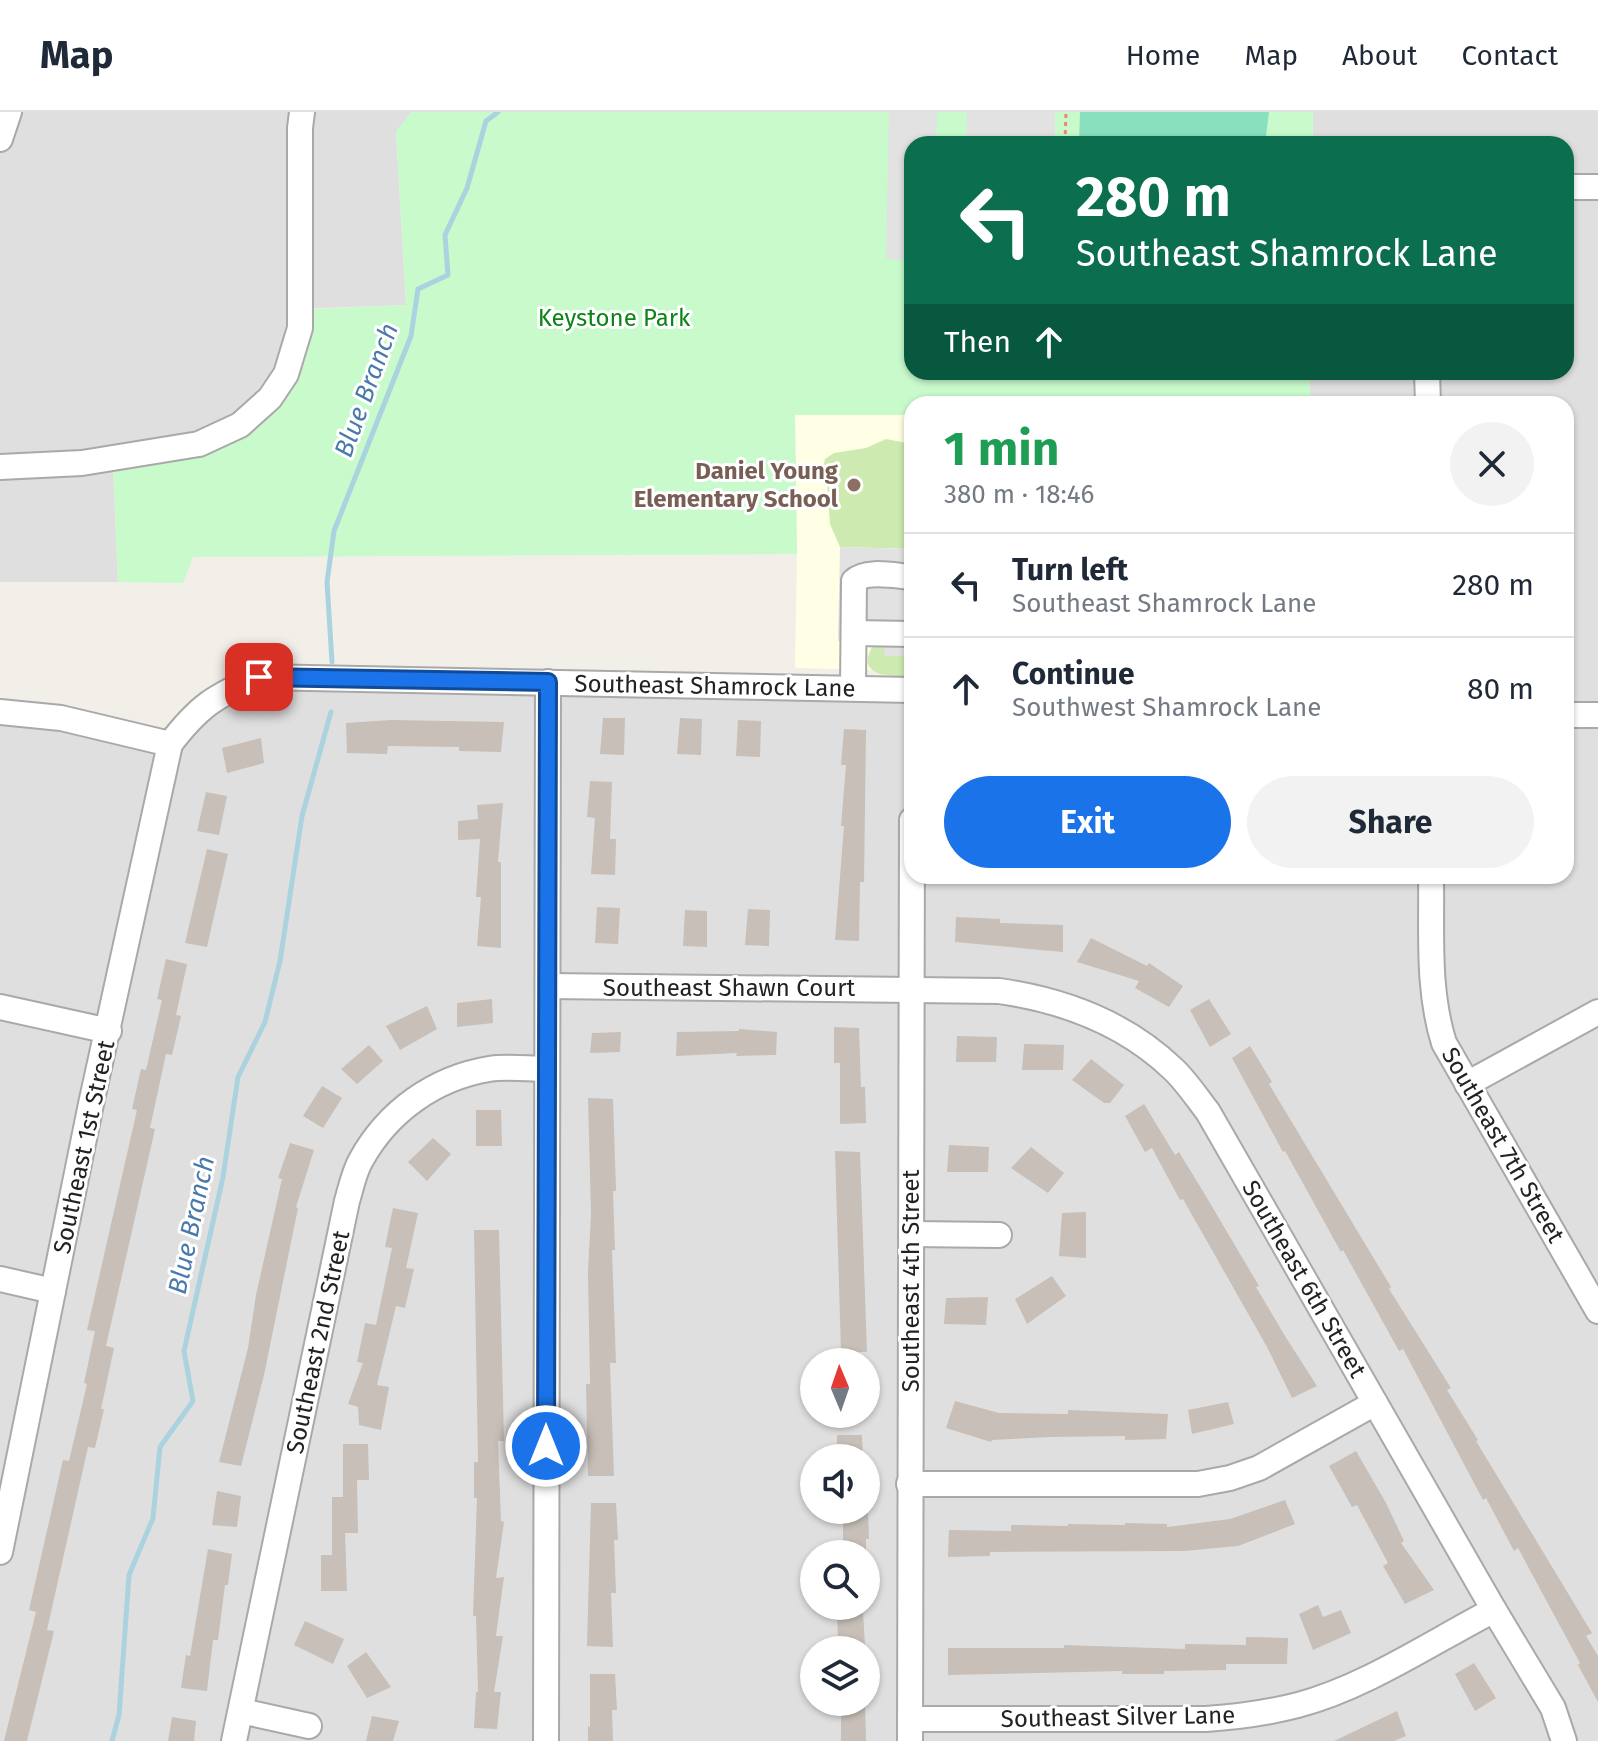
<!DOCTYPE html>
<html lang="en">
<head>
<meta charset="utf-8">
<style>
	body { margin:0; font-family:"Fira Sans",sans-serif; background:#f2f2f3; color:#1f2937; height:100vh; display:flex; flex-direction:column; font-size:30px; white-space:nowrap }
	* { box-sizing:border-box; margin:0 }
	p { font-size:26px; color:#747a83 }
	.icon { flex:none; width:44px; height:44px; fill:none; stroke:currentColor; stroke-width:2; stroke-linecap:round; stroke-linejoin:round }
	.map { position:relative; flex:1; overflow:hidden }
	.side { position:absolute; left:904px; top:284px; width:670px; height:488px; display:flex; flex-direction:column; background:#fff; border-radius:24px; box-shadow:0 2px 6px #0004 }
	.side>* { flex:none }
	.guide { position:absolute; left:904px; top:24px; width:670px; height:244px; border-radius:24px; box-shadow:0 2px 6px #0004; background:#0b6e4f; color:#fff; overflow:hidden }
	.needle { width:52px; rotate:358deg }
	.fabs { position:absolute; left:800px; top:1236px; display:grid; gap:16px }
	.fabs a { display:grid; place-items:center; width:80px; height:80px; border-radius:50%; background:#fff; box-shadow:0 2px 6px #0004; font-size:40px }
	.pin { position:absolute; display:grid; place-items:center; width:68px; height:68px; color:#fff; margin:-34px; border-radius:16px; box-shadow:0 4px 12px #0006 }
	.me { position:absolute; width:88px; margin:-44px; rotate:0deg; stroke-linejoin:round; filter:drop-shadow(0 0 6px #0008) }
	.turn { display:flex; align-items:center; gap:28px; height:168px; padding:0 40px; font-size:36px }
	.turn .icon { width:104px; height:104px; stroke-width:2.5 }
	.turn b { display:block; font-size:56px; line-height:68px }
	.then { display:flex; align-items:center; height:76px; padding:0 40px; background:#0003; gap:16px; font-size:30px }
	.round { display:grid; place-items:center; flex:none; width:84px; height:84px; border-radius:42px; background:#f2f2f3 }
	.headline { display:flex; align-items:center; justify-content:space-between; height:136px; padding:0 40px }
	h1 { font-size:48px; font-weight:700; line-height:60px; color:#1e9e55 }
	.primary-button { display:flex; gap:16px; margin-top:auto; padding:16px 40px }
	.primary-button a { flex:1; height:92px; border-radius:48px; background:#1a73e8; color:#fff; font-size:32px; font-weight:700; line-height:92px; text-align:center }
	.primary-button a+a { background:#f2f2f3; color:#1f2937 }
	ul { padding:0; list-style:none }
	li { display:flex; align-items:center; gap:24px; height:104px; padding:0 40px; border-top:2px solid #e0e1e3 }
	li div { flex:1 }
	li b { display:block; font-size:30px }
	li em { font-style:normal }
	header { display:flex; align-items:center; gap:48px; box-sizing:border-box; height:112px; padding:0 40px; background:#fff; border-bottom:2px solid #e0e1e3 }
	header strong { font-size:38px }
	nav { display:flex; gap:44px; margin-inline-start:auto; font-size:28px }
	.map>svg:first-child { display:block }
	.residential { fill:#e0dfdf; fill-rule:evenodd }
	.education { fill:#ffffe5 }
	.grass { fill:#cdebb0 }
	.park { fill:#c8facc }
	.pitch { fill:#88e0be }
	.parking { fill:#e2e2e2 }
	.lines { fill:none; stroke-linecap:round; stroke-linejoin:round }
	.stream { stroke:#aad3df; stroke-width:5 }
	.building { fill:#c7bfb8 }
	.minor-casing { stroke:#a9a9a9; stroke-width:28 }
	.path { stroke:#fa8072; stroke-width:3; stroke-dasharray:4 4; stroke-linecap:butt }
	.minor { stroke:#fff; stroke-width:24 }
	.route-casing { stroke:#114b97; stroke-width:20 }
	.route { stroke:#1a73e8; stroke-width:14 }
	.education-dot { fill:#8d6e63; stroke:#fff; stroke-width:3 }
	.labels { text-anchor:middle; stroke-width:6; stroke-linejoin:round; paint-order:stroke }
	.park-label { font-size:24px; fill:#0c8416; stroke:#fff }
	.education-label { font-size:24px; font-weight:bold; fill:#785e54; stroke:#fff; text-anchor:end }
	.street-label { font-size:24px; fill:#222; stroke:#fff }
	.water-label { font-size:26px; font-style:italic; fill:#4a7aab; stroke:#fff }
</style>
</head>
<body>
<header>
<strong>Map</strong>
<nav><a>Home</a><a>Map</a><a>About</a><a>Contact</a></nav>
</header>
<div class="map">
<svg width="1598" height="1629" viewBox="0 0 1598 1629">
	<rect width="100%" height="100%" fill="#f2efe9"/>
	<g class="residential">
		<path d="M0,0H411L396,20L406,193L291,197L287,221L280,244L266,268L247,291L226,309L113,358L118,470H0Z"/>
		<path d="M1313,0H1598V590H1566V292H1310V260H1566V32H1313Z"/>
		<path d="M259,565L912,578V764H1566V603H1598V1629H0V600L170,632ZM814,1250H866V1302H814ZM814,1346H866V1398H814ZM814,1442H866V1494H814ZM814,1538H866V1590H814Z"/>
	</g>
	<path class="education" d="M795,303H912V559L795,556L797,442Z"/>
	<g class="grass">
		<path d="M886,327L912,332V437L840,435L830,412L827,371L823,357L825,347L834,341L866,336Z"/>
		<path d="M883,531L886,544H912V564C891,564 854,566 873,533Z"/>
	</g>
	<path class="park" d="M411,0H1313V32H912V260H1310V292H912V303H795L797,442L193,445L183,471L118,470L113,358L239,322L310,220L312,197L406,193L396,20Z"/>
	<path class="pitch" d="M1080,0H1269L1265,32H1079Z"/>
	<g class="parking">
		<path d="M889,0H937L936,32H912V148L886,147Z"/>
		<path d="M967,0H1055V32H966Z"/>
		<path d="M840,435L912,437V544H885L883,531L838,529Z"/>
	</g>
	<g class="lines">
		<g class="stream">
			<path d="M332,550L327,470L334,419L411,224L418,177L448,163L445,123L467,76L486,9L498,0"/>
			<path d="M112,1629L119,1603L129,1463L153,1406L160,1335L193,1289L184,1239L223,1065L238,965L265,910L280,849L302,704L331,600"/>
		</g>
	</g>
	<g class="building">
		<path d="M603,606H625L624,643L600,642Z"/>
		<path d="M680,606L702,607L701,643L677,642Z"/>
		<path d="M391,608L504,610L501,640L459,639V635L388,634L387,642L347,641L346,611Z"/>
		<path d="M738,608L761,609L760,645L736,644Z"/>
		<path d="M844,617L866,618L864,770H860L859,829L835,828L844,714H841L846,653H841Z"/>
		<path d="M261,626L264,651L227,661L222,636Z"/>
		<path d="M590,669L612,670L610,727H616L615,763L591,762L595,706L587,705Z"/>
		<path d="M206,680L227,684L219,723L197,719Z"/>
		<path d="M503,691L498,750H501V836L477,834L481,785H476L480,727L458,728V709L478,707L477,693Z"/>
		<path d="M207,737L228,742L207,835L185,831Z"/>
		<path d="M597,795L620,796L618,832L595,831Z"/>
		<path d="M748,797L770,798L769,834L745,833Z"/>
		<path d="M685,798L707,799V835L683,834Z"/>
		<path d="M956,805L1000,807V811L1063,813V840L955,830Z"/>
		<path d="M1091,826L1147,854L1149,851L1183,874L1169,895L1135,876L1139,869L1077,850Z"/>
		<path d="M166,847L187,852L176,903L181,904L172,943L166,942L150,1016L155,1017L106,1234L114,1236L101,1297H104L95,1336L88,1335L47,1518L54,1519L27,1629H4L36,1500L29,1498L63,1348L69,1349L87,1272L84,1271L95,1219L87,1218L137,998L132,997L141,957L146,958L162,888L157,887Z"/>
		<path d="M492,887L493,911L457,915V891Z"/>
		<path d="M1209,887L1231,922L1210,935L1190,898Z"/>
		<path d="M427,894L437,917L400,938L386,914Z"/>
		<path d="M834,915L859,916L861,975H865L866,1011L840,1012V951H834Z"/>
		<path d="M739,917L777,920L776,943L736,944L737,941L676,944L677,920L739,919Z"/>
		<path d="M621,920L620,940L590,941L592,921Z"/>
		<path d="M957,924L997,925L996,950H956Z"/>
		<path d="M1024,932L1064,933L1063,958H1022Z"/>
		<path d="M369,933L383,949L357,972L341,957Z"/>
		<path d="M1250,934L1272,970L1269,972L1391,1175L1389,1177L1451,1276L1447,1278L1478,1328L1476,1329L1592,1521L1586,1524L1598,1544V1590L1578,1553L1580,1551L1518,1436L1514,1439L1486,1386L1483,1388L1403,1237L1399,1239L1343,1138L1341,1140L1285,1039L1283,1040L1232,946Z"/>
		<path d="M1091,947L1124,973L1110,991H1104L1072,968Z"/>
		<path d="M322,974L342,986L323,1016L303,1004Z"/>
		<path d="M588,986L613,987L616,1079H613L615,1138H612L616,1251H610L614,1364H588L586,1272H590L588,1159L591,1102Z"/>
		<path d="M1144,992L1175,1043L1179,1040L1201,1076L1259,1174L1256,1175L1285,1224L1317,1274L1292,1286L1267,1235L1183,1087L1180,1088L1152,1036L1145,1040L1125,1004Z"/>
		<path d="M476,998H501L502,1034H476Z"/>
		<path d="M433,1026L451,1042L427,1069L408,1050Z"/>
		<path d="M290,1031L314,1038L296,1095L298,1096L264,1263L241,1354L219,1350L248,1236L256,1183L282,1067L278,1066Z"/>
		<path d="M949,1033L989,1035L988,1060H947Z"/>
		<path d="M1031,1035L1064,1061L1048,1081L1011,1056Z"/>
		<path d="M835,1039L860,1040L867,1240H841Z"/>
		<path d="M393,1096L418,1101L406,1156L414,1157L405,1196L396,1194L377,1273L389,1275L381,1318L359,1313L358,1295L348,1292L363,1251L357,1250L365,1211L376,1213L392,1136L385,1135Z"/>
		<path d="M1086,1100V1146L1059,1144L1062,1101Z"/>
		<path d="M474,1118H499L504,1329H498L501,1409L504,1410L496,1466L504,1465L496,1524H503L494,1580H501L497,1617L474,1616L476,1580H478L476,1504H473L477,1386H474V1350H478Z"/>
		<path d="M1052,1164L1066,1184L1027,1212L1015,1187Z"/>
		<path d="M988,1185L986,1213L944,1212L946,1186Z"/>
		<path d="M955,1289L999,1301L1068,1302V1298L1168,1302L1166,1327L1125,1328V1324L1050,1325L992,1328L991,1330L946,1316Z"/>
		<path d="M1228,1290L1234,1312L1192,1322L1188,1298Z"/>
		<path d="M837,1323H862L863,1346H837Z"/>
		<path d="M343,1332H368L369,1368H357L358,1421H345L347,1479H321V1443H332V1385H343Z"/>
		<path d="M1356,1339L1386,1391L1404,1429L1401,1431L1434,1478L1405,1492L1383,1454L1388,1451L1357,1393L1352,1395L1329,1354Z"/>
		<path d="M217,1379L241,1384L237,1415L212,1413Z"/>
		<path d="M1285,1388L1295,1412L1238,1434L1184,1439L990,1440V1444L948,1445L949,1418L1011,1419V1413L1068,1414V1412L1125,1413V1411L1167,1412V1415L1230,1407Z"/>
		<path d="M591,1391H616L618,1428H614L616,1481H611L613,1535L587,1534Z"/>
		<path d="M843,1398H868L869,1427H866V1442H843Z"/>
		<path d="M208,1437L232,1442L228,1473H225L218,1528H213L207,1579L181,1576L186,1543L190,1544Z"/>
		<path d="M1318,1493L1323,1505L1341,1498L1351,1521L1313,1538L1299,1502Z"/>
		<path d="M837,1499H863L865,1535H838Z"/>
		<path d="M305,1509L344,1527L333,1552L294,1533Z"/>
		<path d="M1246,1525L1288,1526L1287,1552H1226V1558L1164,1559V1562H1122V1559L948,1563V1536H1064V1533L1185,1537V1532L1246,1533Z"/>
		<path d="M366,1540L391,1575L367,1586L347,1554Z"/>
		<path d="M1474,1551L1496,1586L1475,1599L1455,1562Z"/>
		<path d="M590,1562H615L617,1598H612L613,1629H588V1614L590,1615Z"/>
		<path d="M841,1590H865L866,1629H841Z"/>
		<path d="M1397,1599L1406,1624L1394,1629H1334Z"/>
		<path d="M372,1604L399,1609L393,1629H366Z"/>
		<path d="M172,1605L196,1609L194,1629H168Z"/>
	</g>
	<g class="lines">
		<defs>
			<g id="minor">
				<path d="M0,27L9,0"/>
				<path d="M1566,75H1598"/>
				<path d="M1427,260L1428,292"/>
				<path d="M0,355L82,351L199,332L240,313L270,286L286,262L300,216V16L302,0"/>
				<path d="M854,521L912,522"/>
				<path d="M853,576L854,469C866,457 896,464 912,465"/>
				<path d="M0,600L61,606L170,632C199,594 215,584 259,565L912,578"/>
				<path d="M1566,603H1598"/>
				<path d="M1431,764C1432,820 1427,877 1444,931L1598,1199"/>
				<path d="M548,874L999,879C1062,888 1125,911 1173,957C1186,969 1197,986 1208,1000L1494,1498L1553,1596L1564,1629"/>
				<path d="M0,895L109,919"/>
				<path d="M1467,972L1598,900"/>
				<path d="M911,1122L999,1123"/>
				<path d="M0,1167L53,1179"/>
				<path d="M909,1372H1198L1230,1366L1259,1356L1375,1291"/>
				<path d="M0,1440L91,992L170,632"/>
				<path d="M241,1599L309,1614"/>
				<path d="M910,1607H1206C1237,1605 1267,1601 1298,1593C1366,1575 1432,1530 1494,1498"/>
				<path d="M234,1629L347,1089C351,1076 354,1060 361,1048C388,999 435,966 489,957C507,954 528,957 546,957"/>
				<path d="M546,1629L548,570"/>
				<path d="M910,1629L912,708"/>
			</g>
		</defs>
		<use href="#minor" class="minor-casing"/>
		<path class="path" d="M1065,30L1066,0"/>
		<use href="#minor" class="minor"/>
	</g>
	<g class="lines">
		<defs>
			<path id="route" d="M259,565L548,570L546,1334"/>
		</defs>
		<use href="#route" class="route-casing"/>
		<use href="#route" class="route"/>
	</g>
	<circle class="education-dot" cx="854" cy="373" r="8"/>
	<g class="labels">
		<g class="park-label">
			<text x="614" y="214">Keystone Park</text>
		</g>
		<g class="education-label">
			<text x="838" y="367">Daniel Young<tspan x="838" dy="28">Elementary School</tspan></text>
		</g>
		<g class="street-label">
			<text transform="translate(715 574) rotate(1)" y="8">Southeast Shamrock Lane</text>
			<text x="729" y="884">Southeast Shawn Court</text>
			<text transform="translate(1503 1033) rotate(60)" y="8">Southeast 7th Street</text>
			<text transform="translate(84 1035) rotate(-78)" y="8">Southeast 1st Street</text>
			<text transform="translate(1304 1167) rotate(60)" y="8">Southeast 6th Street</text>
			<text transform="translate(911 1169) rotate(-90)" y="8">Southeast 4th Street</text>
			<text transform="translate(318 1230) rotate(-78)" y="8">Southeast 2nd Street</text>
			<text transform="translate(1118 1605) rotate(-1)" y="8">Southeast Silver Lane</text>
		</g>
		<g class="water-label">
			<text transform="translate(366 278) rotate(-70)" y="9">Blue Branch</text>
			<text transform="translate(191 1113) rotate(-78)" y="9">Blue Branch</text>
		</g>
	</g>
</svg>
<div class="fabs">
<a><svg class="needle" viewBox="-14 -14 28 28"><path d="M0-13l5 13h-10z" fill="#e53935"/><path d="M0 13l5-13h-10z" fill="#747a83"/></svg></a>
<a><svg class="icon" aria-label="sound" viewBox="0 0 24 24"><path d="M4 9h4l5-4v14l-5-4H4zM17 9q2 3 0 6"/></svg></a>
<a><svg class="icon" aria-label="search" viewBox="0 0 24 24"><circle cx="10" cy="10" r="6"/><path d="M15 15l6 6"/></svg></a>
<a><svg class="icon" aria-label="layers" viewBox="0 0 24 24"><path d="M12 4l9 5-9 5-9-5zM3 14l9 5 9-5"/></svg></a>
</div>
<div class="pin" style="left:259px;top:565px;background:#d93025"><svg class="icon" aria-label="arrive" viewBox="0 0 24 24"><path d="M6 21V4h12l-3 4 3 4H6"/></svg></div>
<svg class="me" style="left:546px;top:1334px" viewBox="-20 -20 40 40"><circle r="17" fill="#1a73e8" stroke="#fff" stroke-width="3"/><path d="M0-11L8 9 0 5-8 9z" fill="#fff"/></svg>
<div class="guide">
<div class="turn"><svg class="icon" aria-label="left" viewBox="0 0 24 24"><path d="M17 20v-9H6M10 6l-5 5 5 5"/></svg><div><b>280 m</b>Southeast Shamrock Lane</div></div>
<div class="then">Then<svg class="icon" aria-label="ahead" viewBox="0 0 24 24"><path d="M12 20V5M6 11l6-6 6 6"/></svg></div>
</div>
<section class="side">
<div class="headline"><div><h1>1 min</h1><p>380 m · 18:46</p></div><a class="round"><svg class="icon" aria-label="close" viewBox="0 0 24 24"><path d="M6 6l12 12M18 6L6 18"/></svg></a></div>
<ul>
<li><svg class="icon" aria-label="left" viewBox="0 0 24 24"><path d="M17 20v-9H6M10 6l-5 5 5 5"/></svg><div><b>Turn left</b><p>Southeast Shamrock Lane</p></div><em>280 m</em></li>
<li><svg class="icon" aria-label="ahead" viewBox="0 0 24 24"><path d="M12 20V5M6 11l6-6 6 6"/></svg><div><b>Continue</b><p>Southwest Shamrock Lane</p></div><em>80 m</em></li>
</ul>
<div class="primary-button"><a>Exit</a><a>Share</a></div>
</section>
</div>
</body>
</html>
